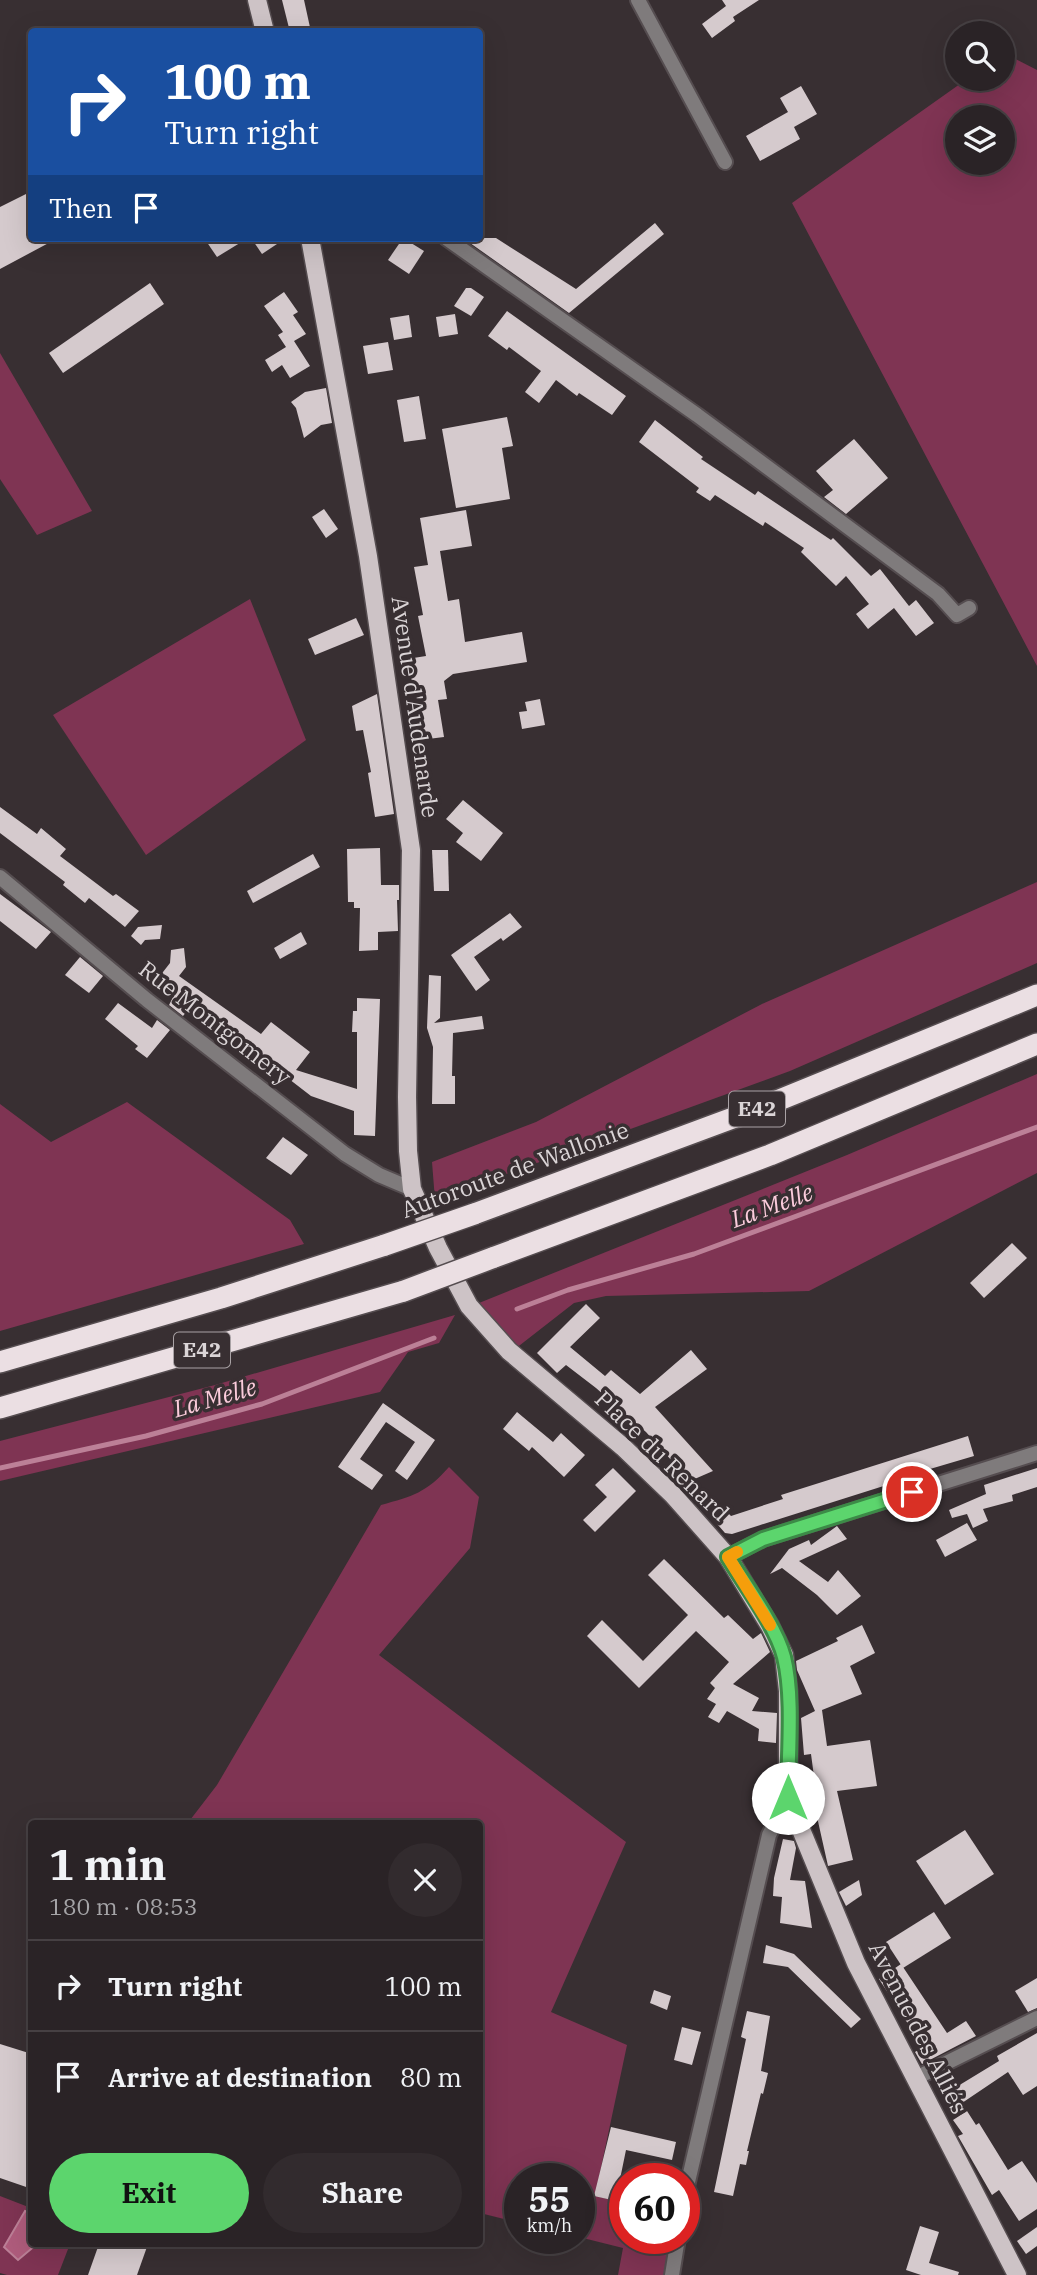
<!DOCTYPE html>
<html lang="en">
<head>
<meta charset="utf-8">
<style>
	body { margin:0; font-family:"IBM Plex Serif",serif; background:#322b2e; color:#f1f3f6; height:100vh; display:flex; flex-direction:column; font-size:26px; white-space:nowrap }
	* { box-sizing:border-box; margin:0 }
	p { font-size:23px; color:#a5a4a7 }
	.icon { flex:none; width:38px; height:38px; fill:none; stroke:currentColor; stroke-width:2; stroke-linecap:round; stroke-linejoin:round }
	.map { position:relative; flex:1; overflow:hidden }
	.side { position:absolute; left:28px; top:1820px; width:455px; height:427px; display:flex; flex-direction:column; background:#2a2326; border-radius:7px; box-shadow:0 7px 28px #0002,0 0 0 2px #464043 }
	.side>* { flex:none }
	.banner { position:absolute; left:28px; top:28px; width:455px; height:214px; border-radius:7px; box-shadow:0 7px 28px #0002,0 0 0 2px #464043; background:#1a4fa0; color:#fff; overflow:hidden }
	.buttons { position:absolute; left:945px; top:21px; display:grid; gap:14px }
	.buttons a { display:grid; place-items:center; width:70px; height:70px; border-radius:50%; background:#2a2326; box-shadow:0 7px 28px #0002,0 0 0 2px #464043; font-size:35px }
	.speed { position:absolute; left:504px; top:2163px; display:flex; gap:14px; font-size:35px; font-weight:700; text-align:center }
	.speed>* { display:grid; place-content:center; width:91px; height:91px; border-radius:50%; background:#2a2326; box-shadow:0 7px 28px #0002,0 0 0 2px #464043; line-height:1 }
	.speed small { font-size:18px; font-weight:400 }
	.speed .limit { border:10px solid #d22; background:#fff; color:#111 }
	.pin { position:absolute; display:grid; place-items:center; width:60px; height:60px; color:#fff; margin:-30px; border:4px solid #fff; border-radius:50%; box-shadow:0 2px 7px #0007 }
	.me { position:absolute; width:77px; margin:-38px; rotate:0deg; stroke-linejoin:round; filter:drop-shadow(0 0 5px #0008) }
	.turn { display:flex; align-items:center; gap:24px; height:147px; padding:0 21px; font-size:32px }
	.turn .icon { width:91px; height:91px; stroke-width:2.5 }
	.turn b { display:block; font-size:49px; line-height:60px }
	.then { display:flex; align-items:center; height:66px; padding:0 21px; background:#0003; gap:14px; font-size:26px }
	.round { display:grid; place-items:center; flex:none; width:74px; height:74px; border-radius:37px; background:#322b2e }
	.head { display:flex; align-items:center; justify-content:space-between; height:119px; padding:0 21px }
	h1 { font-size:42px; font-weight:700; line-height:52px }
	.primary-button { display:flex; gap:14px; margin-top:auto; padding:14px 21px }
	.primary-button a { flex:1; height:80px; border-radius:42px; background:#5cd56d; color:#111; font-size:28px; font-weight:700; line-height:80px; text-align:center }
	.primary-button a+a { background:#322b2e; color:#f1f3f6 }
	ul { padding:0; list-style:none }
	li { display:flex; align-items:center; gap:21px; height:91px; padding:0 21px; border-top:2px solid #464043 }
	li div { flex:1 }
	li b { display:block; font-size:26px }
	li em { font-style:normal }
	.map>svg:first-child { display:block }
	.green { fill:#7f3453; fill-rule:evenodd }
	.water { fill:#af5c7c; stroke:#bc8097; stroke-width:2 }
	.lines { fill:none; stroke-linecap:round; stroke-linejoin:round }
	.stream { stroke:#bc8097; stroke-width:5 }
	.building { fill:#d5cacd }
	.street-casing { stroke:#554d50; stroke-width:18 }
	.primary-casing { stroke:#554d50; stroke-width:21 }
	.highway-casing { stroke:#554d50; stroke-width:24 }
	.street { stroke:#7f7b7c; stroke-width:14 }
	.primary { stroke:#cdc3c6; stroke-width:18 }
	.highway { stroke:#ebdfe3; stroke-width:21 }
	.highway-bridge-casing { stroke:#554d50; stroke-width:24; stroke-linecap:butt }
	.highway-bridge { stroke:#ebdfe3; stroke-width:21 }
	.route-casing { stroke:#3c8a47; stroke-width:18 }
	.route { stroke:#5cd56d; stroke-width:12 }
	.slow { stroke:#f59e0b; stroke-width:12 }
	.labels { text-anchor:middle; stroke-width:7; stroke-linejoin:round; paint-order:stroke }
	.shield { fill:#382f32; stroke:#a9a2a5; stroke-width:2 }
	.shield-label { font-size:21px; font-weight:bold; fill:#dad4d6 }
	.street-label { font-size:23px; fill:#dad4d6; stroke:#382f32 }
	.water-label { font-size:24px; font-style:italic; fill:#fcccdc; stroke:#382f32 }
</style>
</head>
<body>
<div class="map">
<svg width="1037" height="2275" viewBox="0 0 1037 2275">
	<rect width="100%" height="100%" fill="#382f32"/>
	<g class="green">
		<path d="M1004,53L1037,70V666L792,203L967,79H1003ZM1003,117V163H957V117Z"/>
		<path d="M0,353L92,511L37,535L0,479Z"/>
		<path d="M250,599L306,740L146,855L53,715Z"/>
		<path d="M1037,882V963L790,1071L435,1200L432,1162L536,1122L762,1004Z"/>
		<path d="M1037,1074V1173L809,1291L606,1296L574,1303L515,1349L479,1303L847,1155Z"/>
		<path d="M127,1102L290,1220L304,1244L0,1331V1104L51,1142Z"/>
		<path d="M455,1315L439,1343L408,1352L380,1392L0,1481V1441L215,1385Z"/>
		<path d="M449,1467L479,1497L470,1548L379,1655L626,1842L551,2012L627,2045L595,2196L625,2203V2238H678L672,2275H618L623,2248L579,2237V2179H520V2223L480,2213V1824H187L217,1785L381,1505C413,1496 426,1493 449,1467Z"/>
		<path d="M0,2196L31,2208L32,2244H70L58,2275H7L0,2273Z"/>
	</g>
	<path class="water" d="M25,2211L31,2214L32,2244H37L18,2260L4,2247Z"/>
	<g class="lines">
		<g class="stream">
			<path d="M517,1309L568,1290L694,1254L1037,1127"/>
			<path d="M0,1468L146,1436L262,1404L434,1338"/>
		</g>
	</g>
	<g class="building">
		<path d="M282,0H304L311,32H290Z"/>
		<path d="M722,0H759L733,17L735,21L712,38L702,24L726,6Z"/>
		<path d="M801,86L817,114L794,127L800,139L760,161L746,136L788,112L780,98Z"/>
		<path d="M32,191V238H58L0,269V207Z"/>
		<path d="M655,223L664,234L569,313L463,238H496L576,289Z"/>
		<path d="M204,238H248L217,257Z"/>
		<path d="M251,238H286L262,254Z"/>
		<path d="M403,238L424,251L409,274L388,260Z"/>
		<path d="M150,283L164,304L63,373L49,353Z"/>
		<path d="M466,288H471L484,297L471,316L454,306Z"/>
		<path d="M284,292L298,312L293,315L306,334L294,341L310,366L290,378L282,365L272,372L265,360L286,347L278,335L283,332L264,306Z"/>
		<path d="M507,311L626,396L612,415L579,393L577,396L556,380L539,403L525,392L541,371L509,347L507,350L488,336Z"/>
		<path d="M455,314L458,334L439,337L436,317Z"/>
		<path d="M409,315L412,337L394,340L390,318Z"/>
		<path d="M388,342L393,370L368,374L363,346Z"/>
		<path d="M326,388L332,423L321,425L304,438L296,408L291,402L305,392Z"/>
		<path d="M419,396L426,439L404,442L397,400Z"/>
		<path d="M507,417L513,446L502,448L510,499L456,508L442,429Z"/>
		<path d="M655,420L703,457L701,459L755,495L758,491L831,540L833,538L871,576L880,569L909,606L916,600L934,623L916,636L894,608L868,629L856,614L869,604L846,576L836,586L801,552L804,548L765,522L763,526L715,495L710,501L696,492L699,488L639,442Z"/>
		<path d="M854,439L888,478L846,514L824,497L833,490L816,471Z"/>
		<path d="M324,509L338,529L326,538L312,517Z"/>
		<path d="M466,510L472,546L440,551L448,601L459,599L465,642L522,632L527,662L453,674L444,681L447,699L438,700L444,737L428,739V736L419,737L416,719L420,718L407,659L426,656L418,616L423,615L414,567L428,565L420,518Z"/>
		<path d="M356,618L364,635L315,655L308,639Z"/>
		<path d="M377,694L394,814L375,817L368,773L371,772L363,730L356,731L352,706Z"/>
		<path d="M540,699L545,725L522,729L519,712L527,711L525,702Z"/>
		<path d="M463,800L503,833L481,861L456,842L463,833L446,819Z"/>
		<path d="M0,807L37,834L41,828L66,849L60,856L113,896L116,894L139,911L125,927L89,898L85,903L63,885L65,882L0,833Z"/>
		<path d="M380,848L381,885H399V900H397L398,931L378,932V950L359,951L360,908H354V902H348L347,849Z"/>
		<path d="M432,850H448L449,891H434Z"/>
		<path d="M313,854L320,867L253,903L247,891Z"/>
		<path d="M0,894L51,932L36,949L0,921Z"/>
		<path d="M510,913L522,927L503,941L501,938L474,957L490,980L476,991L451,955Z"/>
		<path d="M162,925L160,939L145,940L141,945L131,936L138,927Z"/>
		<path d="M301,932L307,944L280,959L274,948Z"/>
		<path d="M184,948L186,967L179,976L261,1034L271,1022L310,1052L296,1070L357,1089V1032H352L353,1011H357V998L380,999L375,1136L354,1135V1111L311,1096L219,1025L214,1031L187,1011L183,1016L169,1005L174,995L156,981L170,963L171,950Z"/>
		<path d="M80,957L103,976L89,993L65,975Z"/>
		<path d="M429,975L441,976L440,1018L434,1023L482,1016L484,1029L453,1033L452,1076H455V1104H432L433,1047L427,1028Z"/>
		<path d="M118,1003L152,1028L157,1020L170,1030L147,1058L135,1049L138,1046L105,1019Z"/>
		<path d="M283,1137L308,1155L291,1175L266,1158Z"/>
		<path d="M1012,1243L1027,1258L984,1298L970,1283Z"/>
		<path d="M586,1304L600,1318L570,1347L605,1376L611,1370L640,1394L691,1350L707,1369L655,1407L713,1471L690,1481L646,1432L596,1388L566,1365L557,1373L537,1353Z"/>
		<path d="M383,1403L435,1440L407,1480L395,1471L415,1442L386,1422L360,1459L383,1475L372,1490L338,1467Z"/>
		<path d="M517,1412L553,1442L561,1433L585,1455L564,1477L532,1447L529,1451L503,1429Z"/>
		<path d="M968,1436L974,1456L930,1469L931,1471L732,1534L725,1533L712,1518L723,1508L731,1516L783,1499L781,1495Z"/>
		<path d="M613,1468L636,1491L595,1532L583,1520L607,1497L595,1485Z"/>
		<path d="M1037,1468V1487L1012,1495L1013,1501L983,1509L988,1521L973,1528L967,1514L952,1518L949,1510L986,1494L984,1485Z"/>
		<path d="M967,1523L977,1540L945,1557L936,1540Z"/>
		<path d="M837,1526L847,1539L799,1561L828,1582L838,1570L861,1596L837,1615L817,1595L782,1568L770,1574L789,1549L809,1540L811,1545Z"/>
		<path d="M664,1559L724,1618L728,1615L753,1639L761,1633L770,1652L733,1684L759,1698L752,1711L777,1713L776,1743L758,1741L759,1729L727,1711L719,1723L708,1717L716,1704L707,1699L715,1688L710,1683L729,1662L696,1631L639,1688L587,1636L602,1620L643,1661L688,1615L648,1575Z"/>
		<path d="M862,1625L875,1653L850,1666L862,1694L822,1710L827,1746L870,1740L877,1786L837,1791L853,1860L828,1866L813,1799H817L811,1754L804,1755L801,1718L815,1711L797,1670L796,1661L838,1641L836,1638Z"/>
		<path d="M965,1830L994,1874L945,1905L916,1861Z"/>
		<path d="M783,1839L794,1841L796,1848L790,1880L805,1881L812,1928L780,1923L782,1897L773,1896L774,1878Z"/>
		<path d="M859,1880L862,1895L846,1906L839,1892Z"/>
		<path d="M934,1912L951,1938L903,1968L886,1942Z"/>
		<path d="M766,1945L794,1954L861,2019L851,2028L788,1967L763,1963Z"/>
		<path d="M901,1964L947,2033L966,2021L976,2036L922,2064L915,2052L923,2047L879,1979Z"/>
		<path d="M1037,1978V2008L1028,2012L1015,1991Z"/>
		<path d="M654,1990L671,1996L667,2010L650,2003Z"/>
		<path d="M747,2011L770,2016L761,2071L768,2073L763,2094L761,2093L747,2151H749L746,2165L740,2164L733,2196L714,2192L746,2039L741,2037Z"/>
		<path d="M682,2027L701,2032L692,2065L674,2060Z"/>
		<path d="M1037,2033V2086L1023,2095L1008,2072L962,2103L953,2089L999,2061L997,2056Z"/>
		<path d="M0,2044L32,2054V2189L0,2178Z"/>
		<path d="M967,2111L976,2125L979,2123L1008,2170L1022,2161L1037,2183V2209L1019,2221L999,2190L992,2195L958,2136L963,2134L953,2120Z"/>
		<path d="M611,2127L676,2142L672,2160L626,2150L619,2184L625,2185V2203L594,2196Z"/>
		<path d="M920,2226L939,2232L929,2263L959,2272L958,2275H921L906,2270Z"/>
		<path d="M1037,2227V2246L1026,2254L1017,2241Z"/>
		<path d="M99,2244H148L137,2275H88Z"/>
	</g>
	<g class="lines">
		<defs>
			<g id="street">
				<path d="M638,0L725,162"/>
				<path d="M446,238L697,415L938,594L957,615L969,608"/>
				<path d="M0,877L147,1000L345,1154L379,1175L412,1189"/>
				<path d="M728,1557L763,1539L1037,1453"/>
				<path d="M916,2078L1037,2018"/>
				<path d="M684,2199L769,1835L788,1798"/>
				<path d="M672,2275L678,2238"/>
			</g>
			<g id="primary">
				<path d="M257,0L265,32"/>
				<path d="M310,238L368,556L411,850L407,1097L408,1151L412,1189L438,1248L469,1306L509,1351L623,1447L673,1495L728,1557L770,1626L784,1655L788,1691V1798L856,1963L1017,2275"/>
			</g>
			<g id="highway">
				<path d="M474,1214L757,1109L1037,995"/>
				<path d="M492,1258L770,1155L1037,1044"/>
				<path d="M0,1362L221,1298L385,1245"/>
				<path d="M0,1408L404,1291"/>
			</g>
		</defs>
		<use href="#street" class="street-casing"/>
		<use href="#primary" class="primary-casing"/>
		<use href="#highway" class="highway-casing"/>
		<use href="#street" class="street"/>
		<use href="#primary" class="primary"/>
		<use href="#highway" class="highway"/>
		<defs>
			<g id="highway-bridge">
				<path d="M385,1245L474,1214"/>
				<path d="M404,1291L492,1258"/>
			</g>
		</defs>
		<use href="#highway-bridge" class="highway-bridge-casing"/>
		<use href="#highway-bridge" class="highway-bridge"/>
	</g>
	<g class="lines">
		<defs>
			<path id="route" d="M788,1798C788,1755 794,1697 784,1657C776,1626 745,1585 728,1557L763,1539L912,1492"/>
		</defs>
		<use href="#route" class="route-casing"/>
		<use href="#route" class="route"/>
		<path class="slow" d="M737,1552L728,1557L770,1625"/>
	</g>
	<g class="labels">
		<g class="shield">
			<rect x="729" y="1091.5" width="56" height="35" rx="5"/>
			<rect x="174" y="1332.5" width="56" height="35" rx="5"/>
		</g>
		<g class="shield-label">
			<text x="757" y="1116">E42</text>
			<text x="202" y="1357">E42</text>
		</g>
		<g class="street-label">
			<text transform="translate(415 707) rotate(82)" y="8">Avenue d'Audenarde</text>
			<text transform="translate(215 1023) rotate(38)" y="8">Rue Montgomery</text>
			<text transform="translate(515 1170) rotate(-20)" y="8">Autoroute de Wallonie</text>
			<text transform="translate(662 1456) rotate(44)" y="8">Place du Renard</text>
			<text transform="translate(918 2028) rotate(63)" y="8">Avenue des Alliés</text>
		</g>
		<g class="water-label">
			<text transform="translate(772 1206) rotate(-20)" y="8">La Melle</text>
			<text transform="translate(215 1398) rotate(-16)" y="8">La Melle</text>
		</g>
	</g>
</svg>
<div class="buttons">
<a><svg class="icon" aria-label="search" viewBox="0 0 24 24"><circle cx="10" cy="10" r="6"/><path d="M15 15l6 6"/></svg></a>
<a><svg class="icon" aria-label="layers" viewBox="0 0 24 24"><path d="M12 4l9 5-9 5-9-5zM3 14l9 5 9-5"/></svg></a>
</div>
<div class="speed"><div>55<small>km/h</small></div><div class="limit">60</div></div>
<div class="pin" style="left:912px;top:1492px;background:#d93025"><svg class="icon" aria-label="arrive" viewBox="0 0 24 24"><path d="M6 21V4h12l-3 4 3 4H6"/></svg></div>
<svg class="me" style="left:788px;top:1798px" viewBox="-20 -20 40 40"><circle r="19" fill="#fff"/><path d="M0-13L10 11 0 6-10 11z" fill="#5cd56d"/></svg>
<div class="banner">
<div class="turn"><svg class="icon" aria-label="right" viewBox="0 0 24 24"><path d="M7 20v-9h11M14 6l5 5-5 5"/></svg><div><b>100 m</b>Turn right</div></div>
<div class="then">Then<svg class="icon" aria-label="arrive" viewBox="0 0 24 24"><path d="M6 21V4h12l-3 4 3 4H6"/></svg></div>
</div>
<section class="side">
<div class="head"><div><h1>1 min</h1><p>180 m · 08:53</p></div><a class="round"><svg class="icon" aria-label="close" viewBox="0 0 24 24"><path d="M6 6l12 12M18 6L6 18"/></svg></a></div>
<ul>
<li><svg class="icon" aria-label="right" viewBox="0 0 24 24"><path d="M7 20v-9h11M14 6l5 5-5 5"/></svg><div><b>Turn right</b></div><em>100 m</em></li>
<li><svg class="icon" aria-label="arrive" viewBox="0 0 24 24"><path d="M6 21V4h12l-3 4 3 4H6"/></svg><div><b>Arrive at destination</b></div><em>80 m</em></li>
</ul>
<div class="primary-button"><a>Exit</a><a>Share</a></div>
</section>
</div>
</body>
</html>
